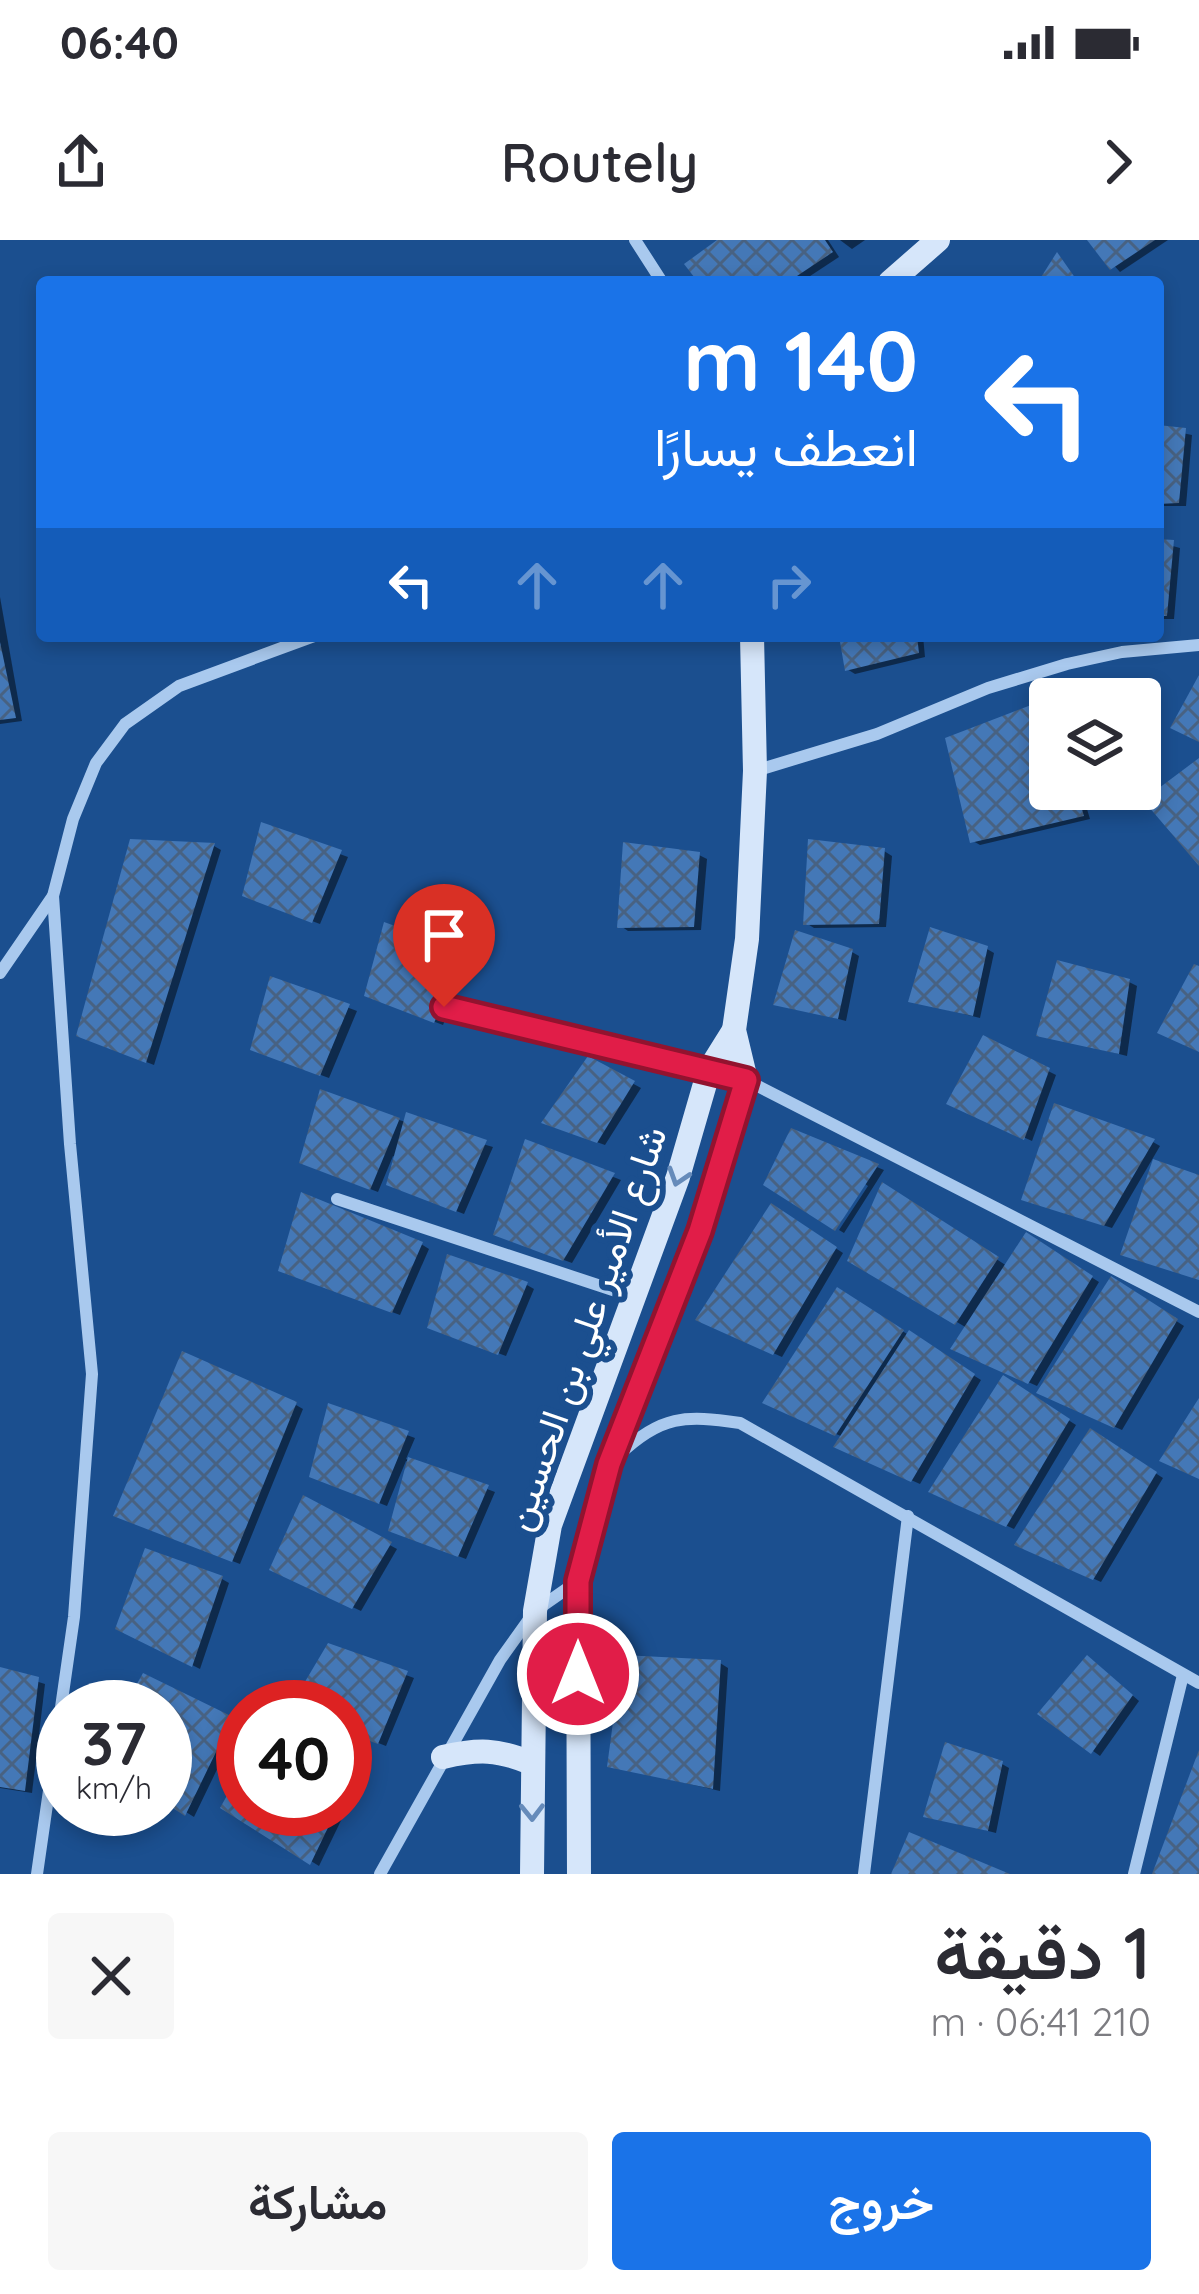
<!DOCTYPE html>
<html lang="ar">
<head>
<meta charset="utf-8">
<style>
	body { margin:0; font-family:Quicksand,Vazirmatn,sans-serif; background:#f7f7f7; color:#2b2b33; direction:rtl; height:100vh; display:flex; flex-direction:column; font-size:45px; white-space:nowrap }
	* { box-sizing:border-box; margin:0 }
	p { font-size:39px; color:#7c7c81 }
	.icon { flex:none; width:66px; height:66px; fill:none; stroke:currentColor; stroke-width:2; stroke-linecap:round; stroke-linejoin:round }
	.map { position:relative; height:1634px; overflow:hidden; direction:ltr }
	.side { display:flex; flex-direction:column; background:#fff; flex:1 }
	.side>* { flex:none }
	.guide { position:absolute; left:36px; top:36px; width:1128px; height:366px; border-radius:12px; box-shadow:0 6px 18px #0003; direction:rtl; background:#1a73e8; color:#fff; overflow:hidden }
	.fabs { position:absolute; left:1029px; top:438px; display:grid; gap:24px }
	.fabs a { display:grid; place-items:center; width:132px; height:132px; border-radius:12px; background:#fff; box-shadow:0 6px 18px #0003; font-size:60px }
	.speed { position:absolute; left:36px; top:1440px; display:flex; gap:24px; font-size:60px; font-weight:700; text-align:center }
	.speed>* { display:grid; place-content:center; width:156px; height:156px; border-radius:50%; background:#fff; box-shadow:0 6px 18px #0003; line-height:1 }
	.speed small { font-size:30px; font-weight:400 }
	.speed .limit { border:18px solid #d22; background:#fff; color:#111 }
	.pin { position:absolute; display:grid; place-items:center; width:102px; height:102px; color:#fff; margin:-123px -51px; border-radius:50% 50% 50% 0; rotate:-45deg; box-shadow:0 0 12px #0007 }
	.pin .icon { rotate:45deg }
	.me { position:absolute; width:132px; margin:-66px; rotate:0deg; stroke-linejoin:round; filter:drop-shadow(0 0 9px #0008) }
	.turn { display:flex; align-items:center; gap:42px; height:252px; padding:0 48px; font-size:54px }
	.turn .icon { width:156px; height:156px; stroke-width:2.5 }
	.turn b { display:block; font-size:84px; line-height:102px }
	.lanes { display:flex; align-items:center; height:114px; padding:0 48px; background:#0003; justify-content:center; gap:60px; direction:ltr }
	.lanes .off { opacity:.35 }
	.round { display:grid; place-items:center; flex:none; width:126px; height:126px; border-radius:12px; background:#f7f7f7 }
	.overview { display:flex; align-items:center; justify-content:space-between; height:204px; padding:0 48px }
	h1 { font-size:72px; font-weight:600; line-height:90px }
	.cta { display:flex; gap:24px; margin-top:auto; padding:24px 48px }
	.cta a { flex:1; height:138px; border-radius:12px; background:#1a73e8; color:#fff; font-size:48px; font-weight:600; line-height:138px; text-align:center }
	.cta a+a { background:#f7f7f7; color:#2b2b33 }
	.status { display:flex; justify-content:space-between; align-items:center; height:84px; padding:0 60px; background:#fff; direction:ltr }
	.status svg { height:33px; fill:currentColor }
	header { display:flex; justify-content:space-between; align-items:center; height:156px; padding:0 48px; background:#fff; font-size:54px; font-weight:600 }
	.map>svg:first-child { display:block }
	.shadow { fill:#0007 }
	.building { fill:url(#building-cross-hatch) }
	.lines { fill:none; stroke-linecap:round; stroke-linejoin:round }
	.street { stroke:#a9c9ee; stroke-width:12 }
	.secondary { stroke:#d6e6fa; stroke-width:24 }
	.oneway { stroke:#668bba }
	.route-casing { stroke:#92132f; stroke-width:30 }
	.route { stroke:#e11d48; stroke-width:21 }
	.labels { text-anchor:middle; stroke-width:12; stroke-linejoin:round; paint-order:stroke }
	.street-label { font-size:39px; fill:#fff; stroke:#1b4f8f }
</style>
</head>
<body>
<div class="status"><b>06:40</b><svg viewBox="0 0 49 12"><path d="M0 12V9h3v3zM5 12V6h3v6zM10 12V3h3v9zM15 12V0h3v12zM26 1h20v11H26zM47 4h2v5h-2z"/></svg></div>
<header><svg class="icon" aria-label="forward" viewBox="0 0 24 24"><path d="M9 5l7 7-7 7"/></svg>Routely<svg class="icon" aria-label="share" viewBox="0 0 24 24"><path d="M12 15V3M7 8l5-5 5 5M5 13v7h14v-7"/></svg></header>
<div class="map">
<svg width="1199" height="1634" viewBox="0 0 1199 1634">
	<defs>
		<pattern id="building-cross-hatch" width="8" height="8" patternUnits="userSpaceOnUse" patternTransform="scale(3)"><rect width="8" height="8" fill="#4478b7"/><path d="M0 0l8 8M0 8l8-8" fill="none" stroke="#486282"/></pattern>
	</defs>
	<rect width="100%" height="100%" fill="#1b4f8f"/>
	<g class="shadow">
		<path d="M722,0H828L839,17L801,42H702Z"/>
		<path d="M840,0H865L852,9Z"/>
		<path d="M1091,0H1168L1120,32Z"/>
		<path d="M1158,188L1192,195L1186,266H1158Z"/>
		<path d="M1158,302L1180,308L1174,379H1158Z"/>
		<path d="M0,357L22,481L0,484Z"/>
		<path d="M842,396H923L925,417L855,434L847,429Z"/>
		<path d="M1047,462L1050,464V549H1081L1090,579L980,605L973,601Z"/>
		<path d="M263,586L348,617L320,684L253,659Z"/>
		<path d="M214,606L221,610L154,825L87,799Z"/>
		<path d="M884,611L892,616L886,687L814,688L806,683Z"/>
		<path d="M699,615L707,619L701,690L628,691L621,686Z"/>
		<path d="M987,709L994,713L980,778L911,761Z"/>
		<path d="M852,712L859,716L846,781L777,763Z"/>
		<path d="M464,713L471,717L443,785L375,759Z"/>
		<path d="M272,739L357,771L329,838L261,813Z"/>
		<path d="M1129,742L1137,746L1127,816L1039,794Z"/>
		<path d="M984,799L1056,835L1032,901L957,867Z"/>
		<path d="M589,820L641,848L605,905L552,886Z"/>
		<path d="M399,880L493,907L464,974L397,948V918L393,916L378,952L310,926Z"/>
		<path d="M793,892L884,930L844,993L839,990L868,946Z"/>
		<path d="M1153,902L1160,906L1112,988L1032,962Z"/>
		<path d="M527,903L621,940L572,1023L504,998Z"/>
		<path d="M884,946L1007,1026L1027,996L1099,1042L1037,1146L961,1112L967,1088L851,1019Z"/>
		<path d="M772,967L843,1013L782,1117L706,1083Z"/>
		<path d="M421,1004L429,1009L400,1075L289,1034Z"/>
		<path d="M1112,1040L1184,1086L1122,1190L1047,1156Z"/>
		<path d="M527,1045L534,1049L506,1116L438,1091Z"/>
		<path d="M838,1051L981,1140L920,1244L844,1210L843,1197L773,1166Z"/>
		<path d="M1004,1139L1076,1185L1014,1289L939,1255Z"/>
		<path d="M296,1165L303,1169L240,1324L124,1279Z"/>
		<path d="M330,1167L415,1198L406,1219L495,1252L466,1319L399,1294L410,1222L406,1221L387,1266L320,1240Z"/>
		<path d="M1091,1192L1163,1238L1101,1342L1026,1308Z"/>
		<path d="M304,1259L397,1309L361,1371L280,1333Z"/>
		<path d="M222,1339L229,1343L200,1429L119,1388Z"/>
		<path d="M329,1407L414,1438L386,1506L345,1490V1467H293Z"/>
		<path d="M720,1423L728,1428L720,1551L610,1526Z"/>
		<path d="M1095,1423L1139,1461L1100,1516L1042,1474Z"/>
		<path d="M0,1430L45,1444L32,1553L0,1548Z"/>
		<path d="M144,1437L239,1484L194,1577L165,1559V1467H128Z"/>
		<path d="M345,1523L364,1533L319,1626L224,1567L243,1533V1569H345Z"/>
		<path d="M1002,1524L1009,1528L996,1593L926,1575Z"/>
	</g>
	<g class="building">
		<path d="M717,0H825L833,12L788,42H698L684,24Z"/>
		<path d="M1087,0H1155L1110,30Z"/>
		<path d="M1057,12L1078,42H1038Z"/>
		<path d="M1158,185L1186,188L1179,263L1158,264Z"/>
		<path d="M1158,299L1174,300L1167,376H1158Z"/>
		<path d="M839,396H917L919,413L845,431Z"/>
		<path d="M0,402L16,478L0,480Z"/>
		<path d="M1199,435V502L1170,488Z"/>
		<path d="M1047,459L1050,549H1076L1084,576L970,603L945,498Z"/>
		<path d="M1199,518V626L1143,560Z"/>
		<path d="M261,582L342,610L312,683L242,656Z"/>
		<path d="M130,599L215,603L146,823L76,796Z"/>
		<path d="M808,599L885,608L879,684L803,685Z"/>
		<path d="M623,602L700,612L694,687L617,688Z"/>
		<path d="M384,682L465,711L434,783L364,756Z"/>
		<path d="M930,687L988,706L973,776L908,762Z"/>
		<path d="M795,690L853,709L838,779L773,765Z"/>
		<path d="M1057,720L1130,739L1119,814L1036,796Z"/>
		<path d="M1194,724L1199,726V812L1157,793Z"/>
		<path d="M270,736L350,764L320,836L250,810Z"/>
		<path d="M983,795L1050,828L1024,900L946,864Z"/>
		<path d="M588,816L635,841L597,903L541,883Z"/>
		<path d="M320,849L400,878L370,950L299,923Z"/>
		<path d="M1054,863L1155,899L1104,986L1021,960Z"/>
		<path d="M406,872L487,900L456,972L386,945Z"/>
		<path d="M791,888L879,924L835,991L763,945Z"/>
		<path d="M525,899L615,933L563,1021L493,995Z"/>
		<path d="M1153,919L1199,935V1040L1120,1015Z"/>
		<path d="M882,942L999,1017L955,1085L847,1021Z"/>
		<path d="M301,952L423,1002L392,1073L278,1031Z"/>
		<path d="M771,963L837,1007L773,1115L695,1080Z"/>
		<path d="M1026,992L1093,1036L1028,1144L950,1109Z"/>
		<path d="M447,1014L528,1042L498,1115L427,1088Z"/>
		<path d="M1111,1036L1178,1079L1114,1188L1036,1153Z"/>
		<path d="M837,1047L904,1090L835,1196L762,1163Z"/>
		<path d="M909,1090L975,1134L911,1242L833,1207Z"/>
		<path d="M182,1111L297,1162L232,1322L113,1276Z"/>
		<path d="M1003,1135L1070,1179L1006,1287L928,1252Z"/>
		<path d="M1199,1158V1239L1159,1221Z"/>
		<path d="M328,1163L409,1191L379,1264L309,1237Z"/>
		<path d="M1090,1188L1157,1232L1093,1340L1014,1305Z"/>
		<path d="M408,1217L489,1245L458,1317L388,1291Z"/>
		<path d="M303,1255L392,1302L352,1369L269,1330Z"/>
		<path d="M145,1308L223,1336L192,1427L115,1389Z"/>
		<path d="M328,1403L408,1431L378,1504L345,1492V1467H290Z"/>
		<path d="M622,1415L721,1420L713,1549L607,1527Z"/>
		<path d="M1087,1415L1133,1455L1091,1514L1037,1474Z"/>
		<path d="M0,1427L39,1437L25,1551L0,1547Z"/>
		<path d="M143,1433L233,1477L185,1576L165,1563V1467H124Z"/>
		<path d="M945,1502L1003,1521L988,1591L923,1577Z"/>
		<path d="M1199,1510V1634H1152Z"/>
		<path d="M243,1527V1569H337L310,1625L220,1568Z"/>
		<path d="M909,1592L1010,1634H891Z"/>
	</g>
	<g class="lines">
		<g class="street">
			<path d="M635,0L662,42"/>
			<path d="M755,531L877,494L988,448L1067,424L1122,412L1199,405"/>
			<path d="M0,733L53,656L73,579L96,523L125,484L179,446L314,396"/>
			<path d="M444,767L746,840L1199,1072"/>
			<path d="M337,959L634,1057"/>
			<path d="M619,1215C661,1175 685,1175 740,1183L1199,1443"/>
			<path d="M37,1634L74,1377L92,1134L70,904L53,656"/>
			<path d="M380,1634L500,1420L535,1371L578,1341"/>
			<path d="M864,1634L908,1276"/>
			<path d="M1134,1634L1183,1435"/>
		</g>
		<g class="secondary">
			<path d="M890,42L938,0"/>
			<path d="M443,1517C478,1509 498,1509 531,1523"/>
			<path d="M532,1634L535,1371L550,1285L678,937L709,830L734,790"/>
			<path d="M579,1634L578,1341L609,1224L700,991L746,840L734,790L747,699L755,531L752,396"/>
		</g>
	</g>
	<defs><path id="oneway-chevron" d="M-2-3.5L2.5 0L-2 3.5" fill="none" stroke-width="1.6" stroke-linecap="round" stroke-linejoin="round" transform="scale(3)"/></defs>
	<g class="oneway">
		<use href="#oneway-chevron" transform="translate(678 937) rotate(108)"/>
		<use href="#oneway-chevron" transform="translate(532 1572) rotate(89)"/>
	</g>
	<g class="lines">
		<defs>
			<path id="route" d="M444,767L746,840L700,991L609,1224L578,1341V1434"/>
		</defs>
		<use href="#route" class="route-casing"/>
		<use href="#route" class="route"/>
	</g>
	<g class="labels">
		<g class="street-label">
			<text transform="translate(585 1088) rotate(-71)" y="14">شارع الأمير علي بن الحسين</text>
		</g>
	</g>
</svg>
<div class="fabs">
<a><svg class="icon" aria-label="layers" viewBox="0 0 24 24"><path d="M12 4l9 5-9 5-9-5zM3 14l9 5 9-5"/></svg></a>
</div>
<div class="speed"><div>37<small>km/h</small></div><div class="limit">40</div></div>
<div class="pin" style="left:444px;top:767px;background:#d93025"><svg class="icon" aria-label="arrive" viewBox="0 0 24 24"><path d="M6 21V4h12l-3 4 3 4H6"/></svg></div>
<svg class="me" style="left:578px;top:1434px" viewBox="-20 -20 40 40"><circle r="17" fill="#e11d48" stroke="#fff" stroke-width="3"/><path d="M0-11L8 9 0 5-8 9z" fill="#fff"/></svg>
<div class="guide">
<div class="turn"><svg class="icon" aria-label="left" viewBox="0 0 24 24"><path d="M17 20v-9H6M10 6l-5 5 5 5"/></svg><div><b>140 m</b>انعطف يسارًا</div></div>
<div class="lanes"><svg class="icon" aria-label="left" viewBox="0 0 24 24"><path d="M17 20v-9H6M10 6l-5 5 5 5"/></svg><svg class="icon off" aria-label="ahead" viewBox="0 0 24 24"><path d="M12 20V5M6 11l6-6 6 6"/></svg><svg class="icon off" aria-label="ahead" viewBox="0 0 24 24"><path d="M12 20V5M6 11l6-6 6 6"/></svg><svg class="icon off" aria-label="right" viewBox="0 0 24 24"><path d="M7 20v-9h11M14 6l5 5-5 5"/></svg></div>
</div>
</div>
<section class="side">
<div class="overview"><div><h1>1 دقيقة</h1><p>210 m · 06:41</p></div><a class="round"><svg class="icon" aria-label="close" viewBox="0 0 24 24"><path d="M6 6l12 12M18 6L6 18"/></svg></a></div>
<div class="cta"><a>خروج</a><a>مشاركة</a></div>
</section>
</body>
</html>
